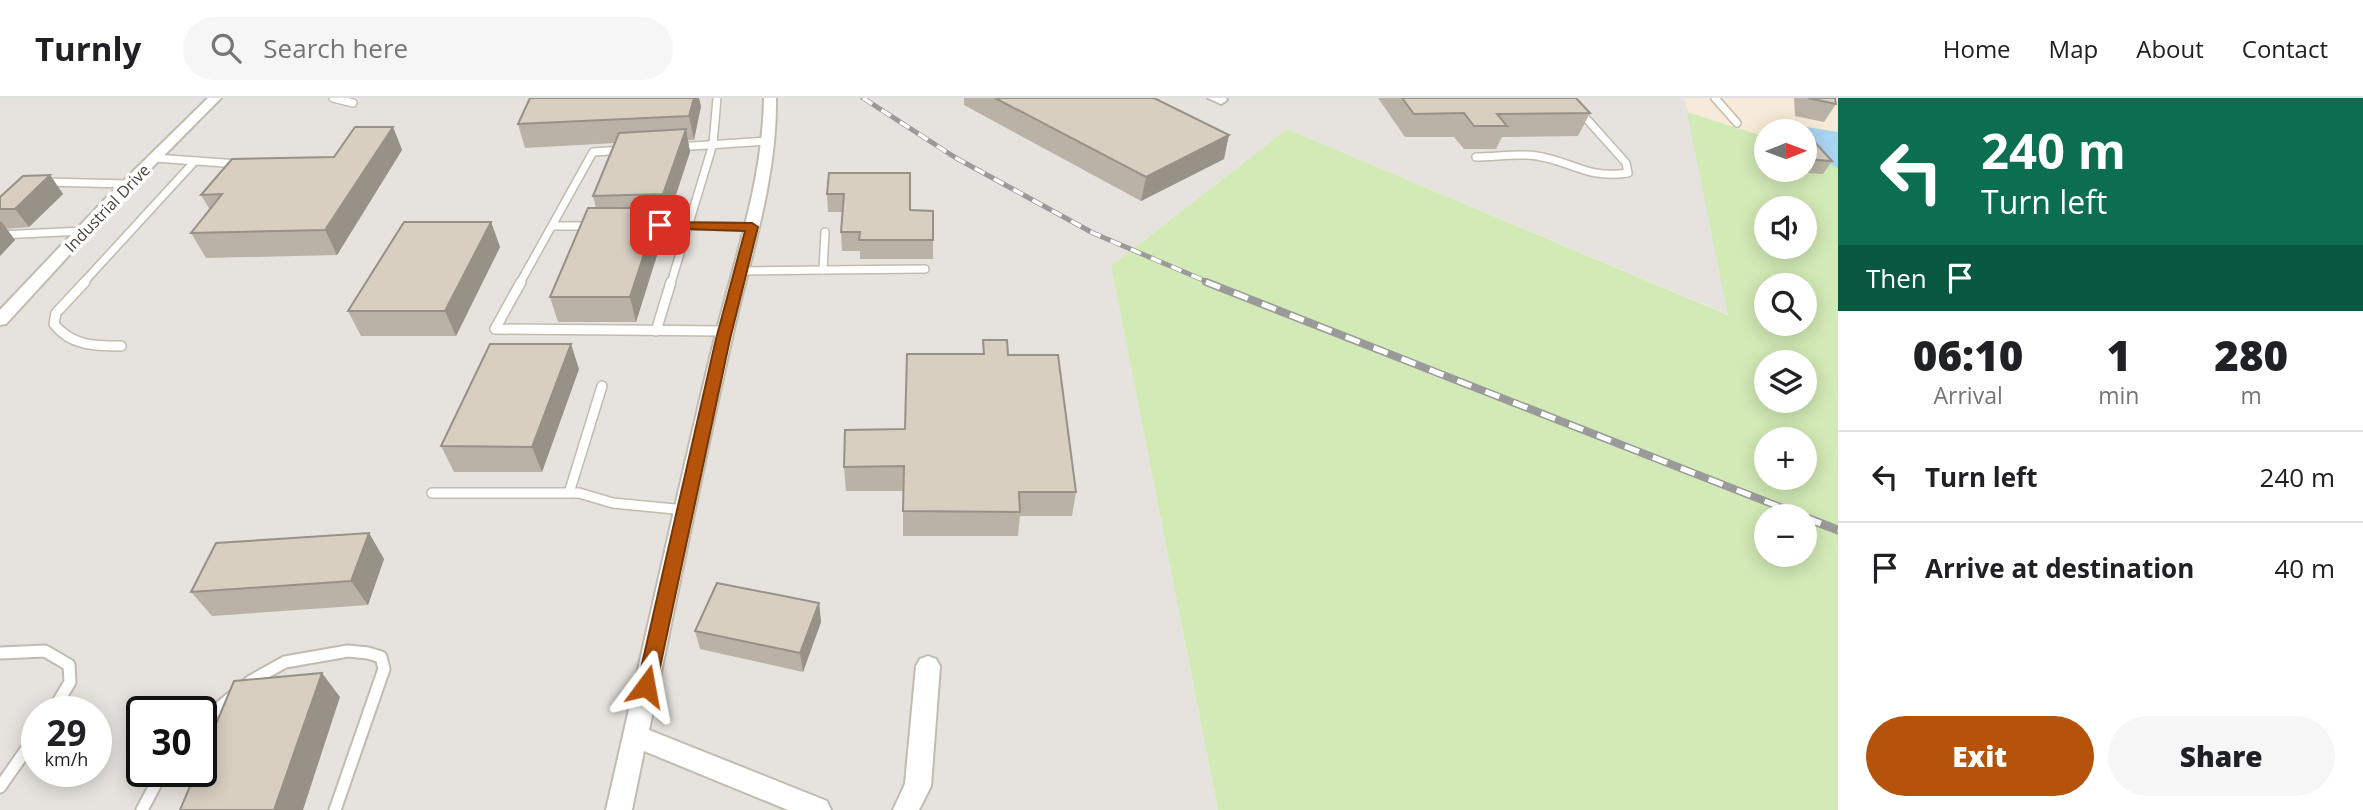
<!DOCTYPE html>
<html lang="en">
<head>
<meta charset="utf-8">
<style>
	body { margin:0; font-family:"Open Sans",sans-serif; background:#f6f6f6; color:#202124; height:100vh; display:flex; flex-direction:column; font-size:26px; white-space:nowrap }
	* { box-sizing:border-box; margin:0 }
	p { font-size:23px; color:#757577 }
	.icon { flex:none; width:38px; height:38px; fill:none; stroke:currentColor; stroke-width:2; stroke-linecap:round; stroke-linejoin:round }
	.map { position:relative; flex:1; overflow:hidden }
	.drawer { display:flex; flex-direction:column; background:#fff; width:525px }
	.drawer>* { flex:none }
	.guide { background:#0b6e4f; color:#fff; overflow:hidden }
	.needle { width:46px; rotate:89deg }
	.buttons { position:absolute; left:1754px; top:21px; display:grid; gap:14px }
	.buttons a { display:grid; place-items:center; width:63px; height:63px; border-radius:50%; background:#fff; box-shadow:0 4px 18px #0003; font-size:35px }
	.speed { position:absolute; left:21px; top:598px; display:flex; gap:14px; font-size:35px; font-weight:700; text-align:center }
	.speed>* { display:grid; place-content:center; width:91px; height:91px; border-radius:50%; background:#fff; box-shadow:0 4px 18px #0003; line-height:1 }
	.speed small { font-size:18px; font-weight:400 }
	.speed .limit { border:4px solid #111; border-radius:10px; background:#fff; color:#111 }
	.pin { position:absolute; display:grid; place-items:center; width:60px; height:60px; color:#fff; margin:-30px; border-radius:14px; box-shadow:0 4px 10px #0006 }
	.me { position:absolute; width:77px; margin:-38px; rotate:13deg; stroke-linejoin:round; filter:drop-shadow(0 0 5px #0008) }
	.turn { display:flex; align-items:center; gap:24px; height:147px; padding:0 28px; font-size:32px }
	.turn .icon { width:91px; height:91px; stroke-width:2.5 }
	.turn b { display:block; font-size:49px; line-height:60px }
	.then { display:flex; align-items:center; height:66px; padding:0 28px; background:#0003; gap:14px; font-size:26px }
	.eta { display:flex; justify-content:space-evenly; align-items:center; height:119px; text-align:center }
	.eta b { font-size:42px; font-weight:800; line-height:49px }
	.button { display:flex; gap:14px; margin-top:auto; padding:14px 28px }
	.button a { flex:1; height:80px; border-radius:42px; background:#b45309; color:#fff; font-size:28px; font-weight:800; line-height:80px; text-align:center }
	.button a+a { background:#f6f6f6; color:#202124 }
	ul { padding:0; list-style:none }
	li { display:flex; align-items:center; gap:21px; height:91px; padding:0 28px; border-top:2px solid #e0e0e0 }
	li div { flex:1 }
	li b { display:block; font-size:26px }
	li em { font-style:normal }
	header { display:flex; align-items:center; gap:42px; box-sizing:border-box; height:98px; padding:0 35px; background:#fff; border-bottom:2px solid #e0e0e0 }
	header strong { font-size:33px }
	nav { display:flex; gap:38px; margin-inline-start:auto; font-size:24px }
	.search { width:490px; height:63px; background:#f6f6f6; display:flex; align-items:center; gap:18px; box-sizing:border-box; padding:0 24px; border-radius:38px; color:#757577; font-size:26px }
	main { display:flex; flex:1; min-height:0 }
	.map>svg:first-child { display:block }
	.commercial { fill:#f7ead8 }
	.industrial { fill:#e6e2dd; fill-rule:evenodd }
	.green { fill:#d2eab5; fill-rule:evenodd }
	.water { fill:#a9d4f2 }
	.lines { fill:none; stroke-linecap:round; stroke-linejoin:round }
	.lane-far2-casing { stroke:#c2bbae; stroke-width:10 }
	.lane-far1-casing { stroke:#c2bbae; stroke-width:12 }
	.lane-casing { stroke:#c2bbae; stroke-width:15 }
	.street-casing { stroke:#c2bbae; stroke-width:4 }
	.lane-far2 { stroke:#fff; stroke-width:7 }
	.lane-far1 { stroke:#fff; stroke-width:9 }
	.lane { stroke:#fff; stroke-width:11 }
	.street { fill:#fff; fill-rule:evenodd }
	.rail-far2-casing { stroke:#9a9a9a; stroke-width:5 }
	.rail-far1-casing { stroke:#9a9a9a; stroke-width:8 }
	.rail-casing { stroke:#9a9a9a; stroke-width:9 }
	.rail-far2 { stroke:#fff; stroke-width:3.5; stroke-dasharray:11; stroke-linecap:butt }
	.rail-far1 { stroke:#fff; stroke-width:5; stroke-dasharray:15; stroke-linecap:butt }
	.rail { stroke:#fff; stroke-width:6; stroke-dasharray:18; stroke-linecap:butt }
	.wall { fill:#bab2a6 }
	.shaded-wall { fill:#979187 }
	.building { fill:#d8cfc1; stroke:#979187; stroke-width:2 }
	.route { fill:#b45309; stroke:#753606; stroke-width:2 }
	.labels { text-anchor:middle; stroke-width:7; stroke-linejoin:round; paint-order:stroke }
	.far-street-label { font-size:16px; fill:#4b4439; stroke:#fff }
</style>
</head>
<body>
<header>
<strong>Turnly</strong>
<div class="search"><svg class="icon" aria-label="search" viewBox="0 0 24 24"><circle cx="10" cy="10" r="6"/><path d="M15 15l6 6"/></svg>Search here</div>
<nav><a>Home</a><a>Map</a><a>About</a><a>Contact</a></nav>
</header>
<main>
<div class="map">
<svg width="1838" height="712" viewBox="0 0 1838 712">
	<rect width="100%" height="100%" fill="#f6f3ec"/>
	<path class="commercial" d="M1685,0H1838V62L1804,33H1766V39L1687,14Z"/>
	<path class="industrial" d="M0,0H1685L1729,217L1287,31L1111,168L1218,712H0ZM37,614H96V674H37ZM142,614H201V674H142Z"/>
	<path class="green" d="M1687,14L1766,39V72H1804L1838,62V712H1218L1111,168L1287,31L1728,217ZM1766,110H1804V149H1766ZM1766,187H1804V226H1766ZM1766,264H1804V303H1766ZM1766,341H1804V380H1766ZM1766,418H1804V457H1766Z"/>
	<path class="water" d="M1807,29L1838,34V71L1804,46V33H1798Z"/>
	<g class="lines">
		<defs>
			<g id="lane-far2">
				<path d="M333,0L353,5"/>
				<path d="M1715,0L1737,25"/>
				<path d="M677,49L769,43"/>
				<path d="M1476,59C1496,59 1517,55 1537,58C1574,64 1586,81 1628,75L1626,65L1568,0"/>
				<path d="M155,60L238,66"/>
				<path d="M44,84L129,86"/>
				<path d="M651,127L752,129"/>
				<path d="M553,128H591"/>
				<path d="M825,134L823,172L925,171"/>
				<path d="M0,137L83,133"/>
				<path d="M741,173L823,172"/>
				<path d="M83,185L195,63"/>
				<path d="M520,185L593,54L623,52"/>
				<path d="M671,185L713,46L717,0"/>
			</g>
			<g id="lane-far1">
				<path d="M85,184L56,215L54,226C71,248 95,248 121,248"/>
				<path d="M521,184L495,231L725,233"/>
				<path d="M656,233L671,184"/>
				<path d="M432,395H579L613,405L685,412"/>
				<path d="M569,395L602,288"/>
			</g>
			<g id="lane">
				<path d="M0,555L45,553L69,567L70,584L52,614"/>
				<path d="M201,625L251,583L285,564L348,553L368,555L381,559L384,571L335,712"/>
				<path d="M0,689L37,636"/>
				<path d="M142,712L162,674"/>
			</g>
			<g id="street">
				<path d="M208,0H221L116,106L6,226L0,227V212L106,100Z"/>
				<path d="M764,0H776C777,84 749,162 731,244C702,373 676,503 649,632L827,703L831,712H788L644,653L632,712H606C642,556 676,399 714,243C734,162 763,84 764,0Z"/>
				<path d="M1208,0H1226L1227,2L1221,6Z"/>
				<path d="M928,558L936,561L940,568L931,688L919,712H893L905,686L916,568L920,561Z"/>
			</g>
		</defs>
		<use href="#lane-far2" class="lane-far2-casing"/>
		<use href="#lane-far1" class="lane-far1-casing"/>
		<use href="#lane" class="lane-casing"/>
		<use href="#street" class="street-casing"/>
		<use href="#lane-far2" class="lane-far2"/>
		<use href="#lane-far1" class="lane-far1"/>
		<use href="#lane" class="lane"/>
		<use href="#street" class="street"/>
		<defs>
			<path id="rail-far2" d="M863,0L956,60L1093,135L1210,185"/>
			<path id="rail-far1" d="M1206,184L1803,418"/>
			<g id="rail">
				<path d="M1799,417L1803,418"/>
				<path d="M1804,419L1838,432"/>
			</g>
		</defs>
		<use href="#rail-far2" class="rail-far2-casing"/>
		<use href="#rail-far1" class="rail-far1-casing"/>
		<use href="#rail" class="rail-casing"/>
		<use href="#rail-far2" class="rail-far2"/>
		<use href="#rail-far1" class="rail-far1"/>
		<use href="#rail" class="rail"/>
	</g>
	<g class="wall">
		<path d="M964,0H1154L1224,61L1141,103L964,7Z"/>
		<path d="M1378,0H1576L1590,15L1578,38L1502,39L1496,51H1464L1454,39H1405Z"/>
		<path d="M1794,0H1835L1836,6L1824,24L1795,18Z"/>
		<path d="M701,8L694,42H688L690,54L668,121H661L664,135L636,224H558L550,199L596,110L593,98L615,45L525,50L518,26Z"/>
		<path d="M393,29L402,52L337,157L206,160L191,135L210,112L201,97L334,59Z"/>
		<path d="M1804,40L1832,63L1823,76L1795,74L1793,72H1804Z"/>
		<path d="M829,75L910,112L933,113V161H860V153H842L841,134L843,114H828L827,96Z"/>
		<path d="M50,77L63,96L29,129L6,131L15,142L0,158V99Z"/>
		<path d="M491,124L500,149L456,238H361L348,213Z"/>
		<path d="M983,242L1008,257L1076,394L1072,418H1020L1018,438H903V393H846L844,369L905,331L983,256Z"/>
		<path d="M579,271L542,374H454L441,348Z"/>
		<path d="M369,435L384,461L368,507L212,518L191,494Z"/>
		<path d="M819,505L821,524L803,574L700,551L695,533Z"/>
	</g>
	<g class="shaded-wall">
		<path d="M694,0H699L701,8L694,42L689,18Z"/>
		<path d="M393,29L402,52L337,157L325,132Z"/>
		<path d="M686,31L690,54L668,121L663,96Z"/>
		<path d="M1229,37L1224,61L1141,103L1146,79Z"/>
		<path d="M50,77L63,96L29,129L15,111Z"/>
		<path d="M659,110L664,135L636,224L630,199Z"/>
		<path d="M1,123L15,142L0,158V124Z"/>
		<path d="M491,124L500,149L456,238L445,213Z"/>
		<path d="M571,246L579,271L542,374L532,349Z"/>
		<path d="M369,435L384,461L368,507L351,483Z"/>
		<path d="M819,505L821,524L803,574L800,555Z"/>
		<path d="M322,575L340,599L303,712H274Z"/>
	</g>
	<g class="building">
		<path d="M530,0H694L689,18L518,26Z"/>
		<path d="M995,0H1154L1229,37L1146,79Z"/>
		<path d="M1402,0H1576L1590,15L1497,16L1507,28H1474L1464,15L1414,16Z"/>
		<path d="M1808,0H1835L1836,6Z"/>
		<path d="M355,29H393L325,132L191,135L222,96L201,97L232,61L334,59Z"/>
		<path d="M686,31L663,96L593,98L619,35Z"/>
		<path d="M1804,40L1812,41L1832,63L1804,61Z"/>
		<path d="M829,75H910V112L933,113V142H859L860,134H841L844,96H827Z"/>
		<path d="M50,77L15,111H0V99L23,78Z"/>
		<path d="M588,110H659L630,199H550Z"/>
		<path d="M404,124H491L445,213H348Z"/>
		<path d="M983,242H1007L1008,257H1058L1076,394H1019L1020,414L903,413L904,368L844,369L845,332L905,331L907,256H984Z"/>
		<path d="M490,246H571L532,349L441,348Z"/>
		<path d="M369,435L351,483L191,494L216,445Z"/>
		<path d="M717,485L819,505L800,555L695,533Z"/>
		<path d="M322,575L274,712H180L196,674H201V662L234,583Z"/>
	</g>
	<path class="route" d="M660,124L752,125L758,129L730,241L656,588L653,594L646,596L639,594L637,588L716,241L745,133L656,130L654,127Z"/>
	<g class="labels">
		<g class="far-street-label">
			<text transform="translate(107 110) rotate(-46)" y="6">Industrial Drive</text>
		</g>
	</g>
</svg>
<div class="buttons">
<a><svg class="needle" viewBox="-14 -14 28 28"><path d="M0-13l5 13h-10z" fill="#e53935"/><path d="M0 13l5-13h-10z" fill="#757577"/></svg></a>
<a><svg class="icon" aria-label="sound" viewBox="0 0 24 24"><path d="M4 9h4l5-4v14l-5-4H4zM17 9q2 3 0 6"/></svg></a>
<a><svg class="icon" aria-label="search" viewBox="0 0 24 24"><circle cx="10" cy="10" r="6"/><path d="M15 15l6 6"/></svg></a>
<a><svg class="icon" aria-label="layers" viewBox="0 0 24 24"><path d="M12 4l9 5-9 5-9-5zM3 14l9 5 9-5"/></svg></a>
<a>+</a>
<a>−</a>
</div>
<div class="speed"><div>29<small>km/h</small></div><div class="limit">30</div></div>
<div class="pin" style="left:660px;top:127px;background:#d93025"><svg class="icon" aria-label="arrive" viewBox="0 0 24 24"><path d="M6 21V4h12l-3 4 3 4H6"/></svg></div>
<svg class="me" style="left:646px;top:588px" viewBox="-20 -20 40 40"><path d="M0-17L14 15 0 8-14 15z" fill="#b45309" stroke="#fff" stroke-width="4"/></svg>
</div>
<section class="drawer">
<div class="guide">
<div class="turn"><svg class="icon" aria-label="left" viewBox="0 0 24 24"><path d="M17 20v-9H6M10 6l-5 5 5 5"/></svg><div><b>240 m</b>Turn left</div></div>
<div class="then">Then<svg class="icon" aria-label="arrive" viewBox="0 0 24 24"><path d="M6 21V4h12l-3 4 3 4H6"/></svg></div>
</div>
<div class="eta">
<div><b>06:10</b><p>Arrival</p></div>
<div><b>1</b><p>min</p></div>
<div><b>280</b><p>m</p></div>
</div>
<ul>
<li><svg class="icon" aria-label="left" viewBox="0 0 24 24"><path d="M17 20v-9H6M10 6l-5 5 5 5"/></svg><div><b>Turn left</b></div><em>240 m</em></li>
<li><svg class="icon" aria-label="arrive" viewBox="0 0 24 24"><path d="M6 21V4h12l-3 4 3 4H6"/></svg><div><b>Arrive at destination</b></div><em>40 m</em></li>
</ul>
<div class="button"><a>Exit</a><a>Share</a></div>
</section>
</main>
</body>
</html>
